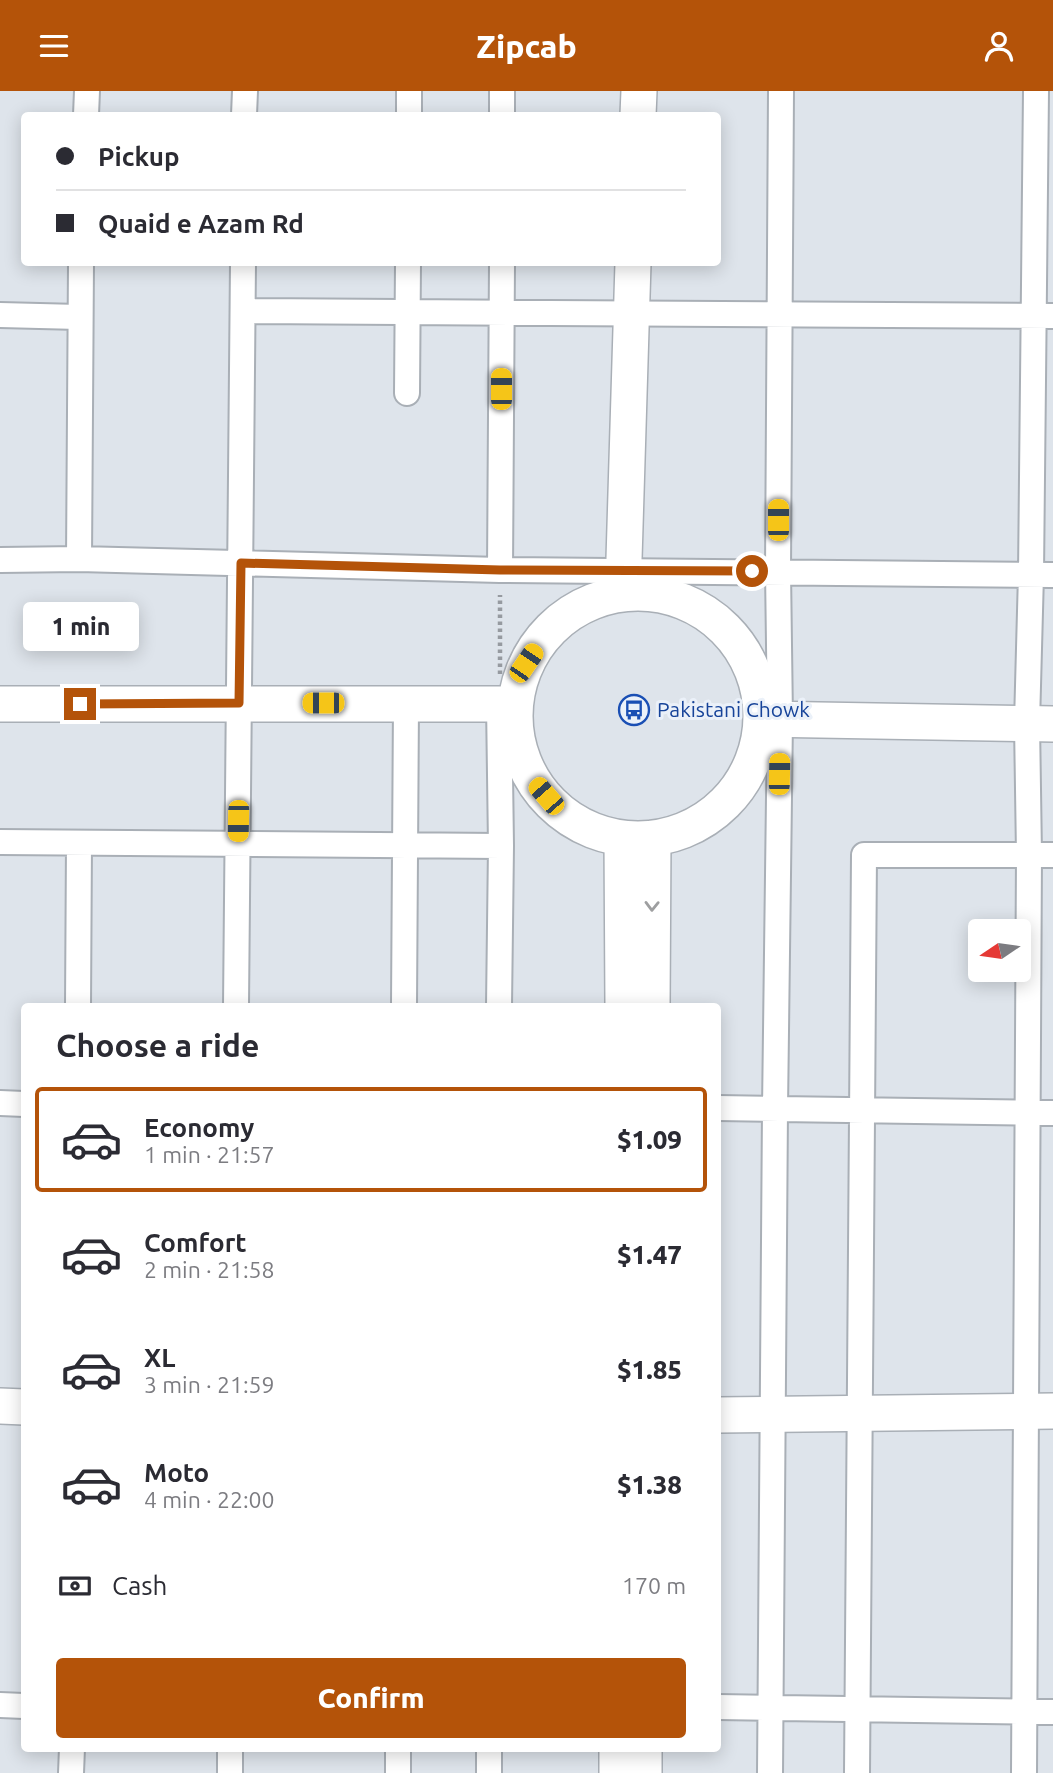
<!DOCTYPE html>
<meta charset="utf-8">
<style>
body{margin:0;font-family:Ubuntu,sans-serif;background:#f2f2f3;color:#2b2b33;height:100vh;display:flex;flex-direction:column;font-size:26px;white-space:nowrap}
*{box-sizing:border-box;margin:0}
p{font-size:23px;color:#7c7c81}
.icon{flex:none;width:38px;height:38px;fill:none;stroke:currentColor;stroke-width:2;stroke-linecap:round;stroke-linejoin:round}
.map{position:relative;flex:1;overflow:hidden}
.panel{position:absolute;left:21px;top:912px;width:700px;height:749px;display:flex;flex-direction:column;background:#fff;border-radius:7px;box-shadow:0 4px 18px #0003}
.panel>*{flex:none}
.banner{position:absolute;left:21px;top:21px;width:700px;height:154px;border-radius:7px;box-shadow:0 4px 18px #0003;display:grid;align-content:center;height:154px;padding:0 35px;background:#fff}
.needle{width:46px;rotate:257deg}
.buttons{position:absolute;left:968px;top:828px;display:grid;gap:14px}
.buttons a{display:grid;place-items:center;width:63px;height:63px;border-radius:7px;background:#fff;box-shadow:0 4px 18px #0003;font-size:35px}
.end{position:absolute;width:32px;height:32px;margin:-16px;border:9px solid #b45309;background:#fff;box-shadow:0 0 0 4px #fff}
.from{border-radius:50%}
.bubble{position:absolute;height:49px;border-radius:7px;background:#fff;box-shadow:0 4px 18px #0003;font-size:23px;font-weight:800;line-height:49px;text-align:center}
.car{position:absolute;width:21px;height:42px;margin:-21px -10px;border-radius:9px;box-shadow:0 0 5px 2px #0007;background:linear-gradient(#f5c518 24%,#345 0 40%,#f5c518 0 76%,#345 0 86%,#f5c518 0)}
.banner b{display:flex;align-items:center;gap:24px;height:66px;font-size:26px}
.banner b+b{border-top:2px solid #e1e1e2}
.banner i{width:18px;height:18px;background:#2b2b33}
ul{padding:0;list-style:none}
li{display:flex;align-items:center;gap:21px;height:105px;margin:0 14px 10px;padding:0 21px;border:4px solid transparent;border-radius:7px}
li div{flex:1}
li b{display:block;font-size:26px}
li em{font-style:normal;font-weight:800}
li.selected{border-color:#b45309}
li>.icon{width:63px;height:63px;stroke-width:1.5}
h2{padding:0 35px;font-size:32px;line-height:84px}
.pay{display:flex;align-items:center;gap:18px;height:77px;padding:0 35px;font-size:26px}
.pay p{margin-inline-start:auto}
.cta{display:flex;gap:14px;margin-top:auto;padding:14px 35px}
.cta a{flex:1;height:80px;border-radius:7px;background:#b45309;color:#fff;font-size:28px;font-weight:800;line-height:80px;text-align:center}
header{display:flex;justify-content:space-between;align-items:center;height:91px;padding:0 35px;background:#b45309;color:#fff;font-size:32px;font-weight:800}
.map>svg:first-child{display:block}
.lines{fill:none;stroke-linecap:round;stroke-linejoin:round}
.street-casing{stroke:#a9afb6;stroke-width:28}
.secondary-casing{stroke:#a9afb6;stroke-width:38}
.path{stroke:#969aa0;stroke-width:4.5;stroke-dasharray:3.5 3.5;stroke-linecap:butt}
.street{stroke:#fff;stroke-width:24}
.secondary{stroke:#fff;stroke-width:35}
.oneway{stroke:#9e9fa0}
.route{stroke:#b45309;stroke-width:9}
.labels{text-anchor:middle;stroke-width:6;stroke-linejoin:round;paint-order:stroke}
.transit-label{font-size:21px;fill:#164399;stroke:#ebf1f9;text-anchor:start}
</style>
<header><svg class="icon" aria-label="menu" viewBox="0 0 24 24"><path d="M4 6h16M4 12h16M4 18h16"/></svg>Zipcab<svg class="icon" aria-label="person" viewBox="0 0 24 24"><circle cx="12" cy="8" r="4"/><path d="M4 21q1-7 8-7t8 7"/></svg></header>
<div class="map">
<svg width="1053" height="1682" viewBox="0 0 1053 1682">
<rect width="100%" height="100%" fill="#dee4eb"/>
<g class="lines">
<g class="street-casing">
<path id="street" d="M 86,24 L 87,0
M 244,24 L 245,0
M 409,24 L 409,0
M 502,24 L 502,0
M 243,220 L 1053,225
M 0,224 L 79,226
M 407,302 L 408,172
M 79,468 L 81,172
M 0,469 L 79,468 L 500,479 L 1053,484
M 500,479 L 502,172
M 0,751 L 501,755
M 78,915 L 79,752
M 236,915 L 243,172
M 404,915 L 406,613
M 499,915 L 501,755 L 499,612
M 0,1012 L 24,1013
M 718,1017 L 1053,1022
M 0,1614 L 24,1615
M 718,1616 L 1053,1621
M 71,1682 L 72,1657
M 230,1682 L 230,1657
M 398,1682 L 398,1657
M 489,1682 L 489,1657
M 770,1682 L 775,1018 L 780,628 L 778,480 L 781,0
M 857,1682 L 864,764 L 1053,764
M 1024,1682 L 1029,764 L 1027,632 L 1031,483 L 1036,0"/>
</g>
<g class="secondary-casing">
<path id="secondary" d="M 638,24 L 639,0
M 623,501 L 633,172
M515 625a123 123 0 1 1 246 0a123 123 0 1 1-246 0Z
M 0,613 L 514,613
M 761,628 L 1053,633
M 622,747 L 623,915
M 652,915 L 653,747
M 0,1315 L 24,1316
M 718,1324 L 1053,1320
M 617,1682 L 617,1657
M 644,1682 L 644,1657"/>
</g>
<path class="path" d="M 500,583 L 500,504"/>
<use href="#street" class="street"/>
<use href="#secondary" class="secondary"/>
</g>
<defs><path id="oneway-chevron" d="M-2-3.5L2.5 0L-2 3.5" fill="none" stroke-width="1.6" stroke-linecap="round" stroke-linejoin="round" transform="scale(1.75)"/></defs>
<use class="oneway" href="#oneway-chevron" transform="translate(652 815) rotate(91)"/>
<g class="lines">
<path class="route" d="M 80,613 L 239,612 L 241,472 L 500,479 L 752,480"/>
</g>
<defs>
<g id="bus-ring" transform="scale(1.575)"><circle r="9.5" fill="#ebf1f9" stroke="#1a4fb4" stroke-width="1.5"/><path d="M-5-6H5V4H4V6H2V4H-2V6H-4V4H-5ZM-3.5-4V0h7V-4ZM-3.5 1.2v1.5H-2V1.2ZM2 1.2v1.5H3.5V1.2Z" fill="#1a4fb4"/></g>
</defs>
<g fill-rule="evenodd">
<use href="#bus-ring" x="634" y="619"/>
</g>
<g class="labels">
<g class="transit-label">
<text x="657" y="626">Pakistani Chowk</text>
</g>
</g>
</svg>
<div class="buttons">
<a><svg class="needle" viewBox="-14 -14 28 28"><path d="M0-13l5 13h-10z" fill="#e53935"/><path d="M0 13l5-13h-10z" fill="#7c7c81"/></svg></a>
</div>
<i class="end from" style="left:752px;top:480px"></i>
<i class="end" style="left:80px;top:613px"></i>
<div class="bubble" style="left:23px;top:511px;width:116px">1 min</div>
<i class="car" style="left:501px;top:298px;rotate:0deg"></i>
<i class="car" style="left:778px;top:429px;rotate:0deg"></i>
<i class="car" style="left:526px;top:572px;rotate:34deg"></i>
<i class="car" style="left:323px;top:612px;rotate:270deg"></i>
<i class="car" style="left:779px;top:683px;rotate:1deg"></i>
<i class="car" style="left:546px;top:705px;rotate:319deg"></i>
<i class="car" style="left:238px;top:730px;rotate:181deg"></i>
<div class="banner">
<b><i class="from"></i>Pickup</b>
<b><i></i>Quaid e Azam Rd</b>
</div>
<section class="panel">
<h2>Choose a ride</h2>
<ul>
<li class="selected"><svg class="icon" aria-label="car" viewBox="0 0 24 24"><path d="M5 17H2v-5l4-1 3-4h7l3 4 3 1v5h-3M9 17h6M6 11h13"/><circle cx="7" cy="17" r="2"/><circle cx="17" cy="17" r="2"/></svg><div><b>Economy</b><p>1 min · 21:57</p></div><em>$1.09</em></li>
<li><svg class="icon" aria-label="car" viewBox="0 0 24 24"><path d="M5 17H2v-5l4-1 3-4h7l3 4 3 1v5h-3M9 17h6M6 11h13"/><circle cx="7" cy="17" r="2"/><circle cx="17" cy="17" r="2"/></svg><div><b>Comfort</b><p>2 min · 21:58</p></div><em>$1.47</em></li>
<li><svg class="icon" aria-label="car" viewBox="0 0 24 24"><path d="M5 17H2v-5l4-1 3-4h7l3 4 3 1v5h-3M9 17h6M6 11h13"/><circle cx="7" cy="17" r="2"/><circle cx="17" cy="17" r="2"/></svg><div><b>XL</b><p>3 min · 21:59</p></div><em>$1.85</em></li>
<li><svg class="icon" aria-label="car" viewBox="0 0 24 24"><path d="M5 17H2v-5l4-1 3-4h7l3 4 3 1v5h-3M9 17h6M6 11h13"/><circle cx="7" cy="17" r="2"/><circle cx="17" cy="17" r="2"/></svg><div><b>Moto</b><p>4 min · 22:00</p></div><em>$1.38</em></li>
</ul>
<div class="pay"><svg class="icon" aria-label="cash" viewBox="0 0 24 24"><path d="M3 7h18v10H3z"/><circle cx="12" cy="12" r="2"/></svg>Cash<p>170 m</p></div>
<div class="cta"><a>Confirm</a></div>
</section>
</div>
